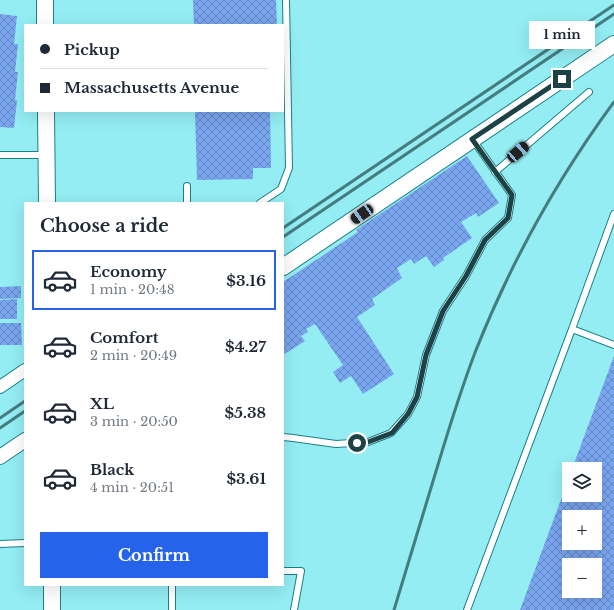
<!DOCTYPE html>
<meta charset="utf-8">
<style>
body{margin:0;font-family:"Libre Baskerville",serif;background:#f6f6f7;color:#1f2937;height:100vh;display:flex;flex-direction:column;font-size:15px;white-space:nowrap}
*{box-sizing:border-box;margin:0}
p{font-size:13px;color:#747a83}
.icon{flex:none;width:22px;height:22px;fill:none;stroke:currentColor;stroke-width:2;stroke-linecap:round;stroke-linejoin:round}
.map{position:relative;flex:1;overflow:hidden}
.drawer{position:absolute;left:24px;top:202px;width:260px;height:384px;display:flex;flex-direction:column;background:#fff;border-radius:0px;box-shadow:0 4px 16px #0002}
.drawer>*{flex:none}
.top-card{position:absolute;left:24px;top:24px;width:260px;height:88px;border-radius:0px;box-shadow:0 4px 16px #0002;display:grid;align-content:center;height:88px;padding:0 16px;background:#fff}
.fabs{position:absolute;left:562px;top:462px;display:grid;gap:8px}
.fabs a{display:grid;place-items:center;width:40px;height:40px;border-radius:0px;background:#fff;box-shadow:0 4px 16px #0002;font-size:20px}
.end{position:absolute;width:18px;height:18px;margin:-9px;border:5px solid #1c4245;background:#fff;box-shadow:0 0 0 2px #fff}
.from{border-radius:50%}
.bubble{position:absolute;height:28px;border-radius:0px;background:#fff;box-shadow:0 4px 16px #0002;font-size:13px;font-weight:800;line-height:28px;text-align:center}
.car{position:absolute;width:12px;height:24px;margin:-12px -6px;border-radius:5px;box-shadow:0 0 3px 1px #0007;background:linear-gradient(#222 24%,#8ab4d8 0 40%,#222 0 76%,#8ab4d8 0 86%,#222 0)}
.top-card b{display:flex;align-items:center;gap:14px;height:38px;font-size:15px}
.top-card b+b{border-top:1px solid #e0e1e3}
.top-card i{width:10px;height:10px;background:#1f2937}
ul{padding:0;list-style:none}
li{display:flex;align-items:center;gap:12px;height:60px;margin:0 8px 6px;padding:0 8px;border:2px solid transparent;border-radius:0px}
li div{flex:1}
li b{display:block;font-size:15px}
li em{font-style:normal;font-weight:800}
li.selected{border-color:#2563eb}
li>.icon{width:36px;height:36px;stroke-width:1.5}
h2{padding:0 16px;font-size:18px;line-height:48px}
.action{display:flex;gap:8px;margin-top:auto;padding:8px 16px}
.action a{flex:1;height:46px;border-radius:0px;background:#2563eb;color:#fff;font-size:16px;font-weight:800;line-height:46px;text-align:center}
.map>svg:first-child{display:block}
.building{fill:url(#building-cross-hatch);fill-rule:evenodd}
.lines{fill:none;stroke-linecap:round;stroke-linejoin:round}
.service-casing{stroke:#1b8187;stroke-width:8}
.minor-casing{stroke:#1b8187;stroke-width:14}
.tertiary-casing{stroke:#1b8187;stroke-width:16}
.secondary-casing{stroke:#1b8187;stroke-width:18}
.service{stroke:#fff;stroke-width:6}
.minor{stroke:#fff;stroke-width:12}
.tertiary{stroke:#fff;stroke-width:14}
.secondary{stroke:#fff;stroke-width:16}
.rail{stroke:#447c80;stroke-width:3}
.route{stroke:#1c4245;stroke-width:5}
</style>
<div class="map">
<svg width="614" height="610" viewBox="0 0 614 610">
<defs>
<pattern id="building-cross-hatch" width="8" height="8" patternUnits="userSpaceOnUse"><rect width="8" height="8" fill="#7aa5ef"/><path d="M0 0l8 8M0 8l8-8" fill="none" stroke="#6388c3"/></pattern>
</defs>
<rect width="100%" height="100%" fill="#93edf3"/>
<path class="building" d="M 193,0 L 276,0 L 277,25 L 194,25 Z
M 0,14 L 17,16 L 14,44 L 18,44 L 15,72 L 18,72 L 15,100 L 17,100 L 14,128 L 0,127 Z
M 195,111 L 270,111 L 271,168 L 253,168 L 253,179 L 197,180 Z
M 467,156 L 499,203 L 478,217 L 476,213 L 461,222 L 472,238 L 443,258 L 444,260 L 434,267 L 426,256 L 414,264 L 411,259 L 397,268 L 402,278 L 372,299 L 375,305 L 357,317 L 394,374 L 363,394 L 351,376 L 340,383 L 333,372 L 343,365 L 315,324 L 306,329 L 308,332 L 301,336 L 305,341 L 283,355 L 283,282 L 358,232 L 356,230 Z
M 21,286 L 21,298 L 0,299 L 0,287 Z
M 17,299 L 17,319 L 0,319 L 0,300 Z
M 0,323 L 21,323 L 22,345 L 0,345 Z
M 614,356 L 614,610 L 520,610 L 569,478 L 569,495 L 595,495 L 595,469 L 572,469 ZM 569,517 L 595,517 L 595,543 L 569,543 ZM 569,565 L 595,565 L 595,591 L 569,591 Z"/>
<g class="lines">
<g class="service-casing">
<path id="service" d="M 0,155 L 46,155
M 495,172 L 589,92
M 187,186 L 187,203
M 260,203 L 281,189 L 289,168 L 286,0
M 572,329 L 614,214
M 283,437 L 293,438 L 336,444 L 368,442 L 391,433 L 408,414 L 417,397 L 426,355 L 443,311 L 466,276 L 485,240 L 508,218 L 512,195 L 473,140
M 0,544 L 25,543
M 283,571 L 301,571 L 294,610
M 172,610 L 172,585
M 467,610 L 572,329 L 614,345"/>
</g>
<g class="minor-casing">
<path id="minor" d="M 0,387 L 25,370"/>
</g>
<g class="tertiary-casing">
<path id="tertiary" d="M 0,457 L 25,440"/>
</g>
<g class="secondary-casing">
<path id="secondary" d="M 45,0 L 45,25
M 46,111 L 47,203
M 283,267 L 614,44
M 52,585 L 52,610"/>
</g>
<use href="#service" class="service"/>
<use href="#minor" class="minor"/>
<use href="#tertiary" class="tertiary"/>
<use href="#secondary" class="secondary"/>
<path class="rail" d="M 283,228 L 614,5
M 283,237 L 614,14
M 0,418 L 25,401
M 0,428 L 25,411
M 394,610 C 408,563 423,515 437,468 C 449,428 461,389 476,350 C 511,262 558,178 614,102"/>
</g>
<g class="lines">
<path class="route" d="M 357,443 L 368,442 L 392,433 L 408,414 L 417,397 L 426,355 L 443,311 L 466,276 L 485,240 L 508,218 L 512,195 L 472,139 L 562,79"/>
</g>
</svg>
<div class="fabs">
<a><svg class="icon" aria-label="layers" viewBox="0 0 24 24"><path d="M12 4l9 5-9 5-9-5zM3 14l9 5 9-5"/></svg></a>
<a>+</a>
<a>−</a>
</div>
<i class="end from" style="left:357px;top:443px"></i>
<i class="end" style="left:562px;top:79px"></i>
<div class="bubble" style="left:529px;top:21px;width:66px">1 min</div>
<i class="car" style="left:518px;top:152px;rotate:49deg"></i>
<i class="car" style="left:362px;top:214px;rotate:236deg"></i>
<div class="top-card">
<b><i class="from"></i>Pickup</b>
<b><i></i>Massachusetts Avenue</b>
</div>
<section class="drawer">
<h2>Choose a ride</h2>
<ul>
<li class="selected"><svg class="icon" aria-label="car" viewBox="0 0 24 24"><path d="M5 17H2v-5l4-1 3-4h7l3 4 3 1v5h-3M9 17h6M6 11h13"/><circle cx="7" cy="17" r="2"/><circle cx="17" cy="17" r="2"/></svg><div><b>Economy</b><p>1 min · 20:48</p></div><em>$3.16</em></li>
<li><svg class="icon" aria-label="car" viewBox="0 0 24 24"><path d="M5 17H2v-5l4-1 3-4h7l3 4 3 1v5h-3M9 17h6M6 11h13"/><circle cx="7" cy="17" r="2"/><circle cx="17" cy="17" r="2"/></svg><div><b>Comfort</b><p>2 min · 20:49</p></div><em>$4.27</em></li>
<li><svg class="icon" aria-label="car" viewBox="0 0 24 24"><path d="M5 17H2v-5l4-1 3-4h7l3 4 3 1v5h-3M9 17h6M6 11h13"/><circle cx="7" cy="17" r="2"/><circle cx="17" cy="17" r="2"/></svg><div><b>XL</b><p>3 min · 20:50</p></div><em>$5.38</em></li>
<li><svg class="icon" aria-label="car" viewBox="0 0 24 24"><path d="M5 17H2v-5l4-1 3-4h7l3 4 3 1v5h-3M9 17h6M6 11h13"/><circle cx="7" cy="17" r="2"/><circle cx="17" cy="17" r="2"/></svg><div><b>Black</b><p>4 min · 20:51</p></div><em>$3.61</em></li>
</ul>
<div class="action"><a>Confirm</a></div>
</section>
</div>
